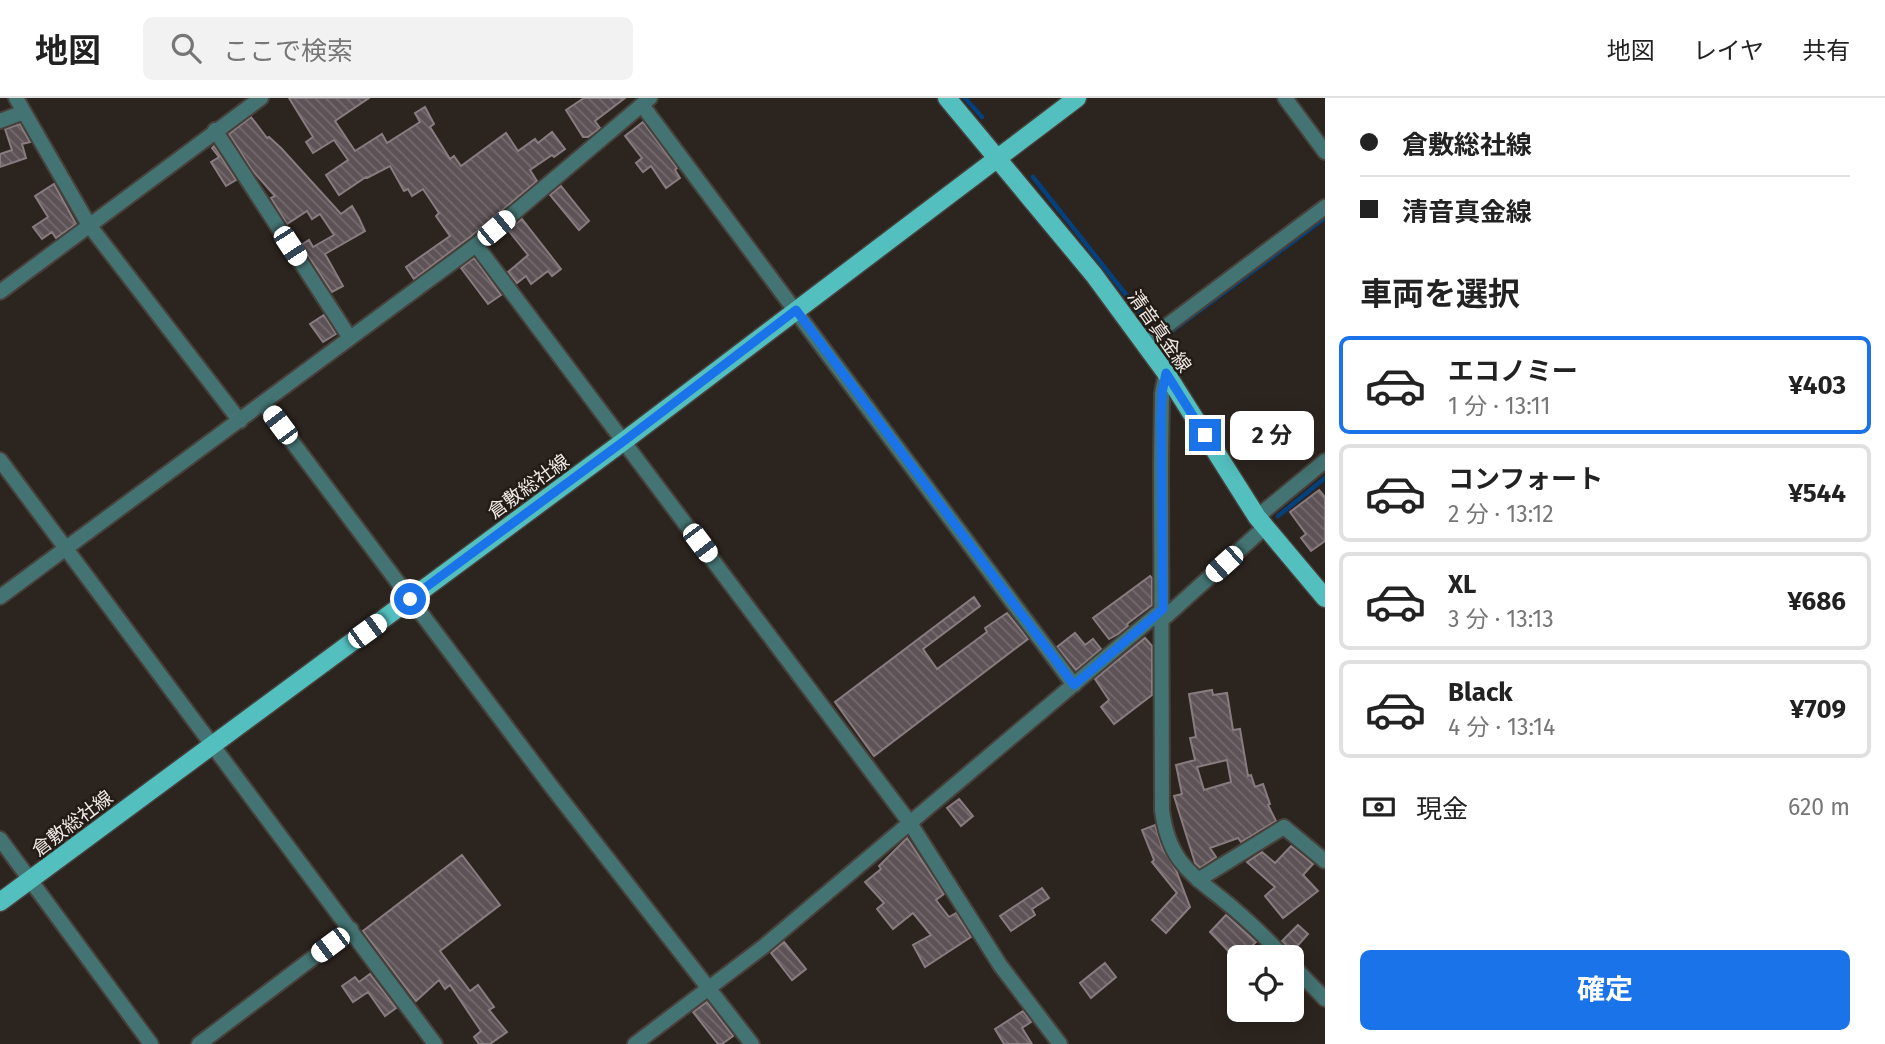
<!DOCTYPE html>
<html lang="ja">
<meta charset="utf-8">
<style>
body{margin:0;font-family:"Fira Sans","Noto Sans JP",sans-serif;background:#f2f2f2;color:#222;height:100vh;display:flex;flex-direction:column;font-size:26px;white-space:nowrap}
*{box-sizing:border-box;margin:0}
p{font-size:23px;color:#767676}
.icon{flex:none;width:38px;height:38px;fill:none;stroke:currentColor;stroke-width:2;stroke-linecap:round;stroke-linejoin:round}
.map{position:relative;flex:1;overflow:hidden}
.drawer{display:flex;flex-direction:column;background:#fff;width:560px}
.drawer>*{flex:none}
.hud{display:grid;align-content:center;height:154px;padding:0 35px;background:#fff}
.controls{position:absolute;left:1227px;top:847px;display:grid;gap:14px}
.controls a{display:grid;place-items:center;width:77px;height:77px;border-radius:10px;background:#fff;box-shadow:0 4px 18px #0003;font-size:35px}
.end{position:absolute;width:32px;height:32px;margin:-16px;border:9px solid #1a73e8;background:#fff;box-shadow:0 0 0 4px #fff}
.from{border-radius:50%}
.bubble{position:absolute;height:49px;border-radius:10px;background:#fff;box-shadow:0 4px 18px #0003;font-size:23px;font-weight:700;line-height:49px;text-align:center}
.car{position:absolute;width:21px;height:42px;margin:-21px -10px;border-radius:9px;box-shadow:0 0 5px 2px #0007;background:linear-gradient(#fff 24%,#345 0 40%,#fff 0 76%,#345 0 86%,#fff 0)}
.hud b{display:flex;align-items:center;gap:24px;height:66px;font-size:26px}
.hud b+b{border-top:2px solid #e0e0e0}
.hud i{width:18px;height:18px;background:#222}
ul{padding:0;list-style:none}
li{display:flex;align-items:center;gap:21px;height:98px;margin:0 14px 10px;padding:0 21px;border:4px solid #e0e0e0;border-radius:10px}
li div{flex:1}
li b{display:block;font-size:26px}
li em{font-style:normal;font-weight:700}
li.on{border-color:#1a73e8}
li>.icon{width:63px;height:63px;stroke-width:1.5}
h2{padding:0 35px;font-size:32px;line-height:84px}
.pay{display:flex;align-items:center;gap:18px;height:77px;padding:0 35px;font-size:26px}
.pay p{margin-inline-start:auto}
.primary-button{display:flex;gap:14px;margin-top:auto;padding:14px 35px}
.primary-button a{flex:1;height:80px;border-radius:10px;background:#1a73e8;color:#fff;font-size:28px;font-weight:700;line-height:80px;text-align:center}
header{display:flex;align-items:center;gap:42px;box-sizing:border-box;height:98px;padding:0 35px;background:#fff;border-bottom:2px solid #e0e0e0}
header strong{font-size:33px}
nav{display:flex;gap:38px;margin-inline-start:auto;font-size:24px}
.search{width:490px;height:63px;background:#f2f2f2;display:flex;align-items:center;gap:18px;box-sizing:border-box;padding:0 24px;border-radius:10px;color:#767676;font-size:26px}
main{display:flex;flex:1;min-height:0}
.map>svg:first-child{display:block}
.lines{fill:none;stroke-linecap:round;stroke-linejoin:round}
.stream{stroke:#04407c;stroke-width:4.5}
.building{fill:url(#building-back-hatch);stroke:#887c81;stroke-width:2;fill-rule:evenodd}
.minor-casing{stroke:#47403b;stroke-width:18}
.major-casing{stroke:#47403b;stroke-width:21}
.minor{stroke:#437372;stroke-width:14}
.major{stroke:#53bfbf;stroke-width:18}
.route{stroke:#1a73e8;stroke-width:9}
.labels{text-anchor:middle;stroke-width:5;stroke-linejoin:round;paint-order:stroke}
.street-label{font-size:19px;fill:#efe9e6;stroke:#221b16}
</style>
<header>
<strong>地図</strong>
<div class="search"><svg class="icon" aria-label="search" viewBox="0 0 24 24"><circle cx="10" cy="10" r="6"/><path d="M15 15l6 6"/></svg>ここで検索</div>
<nav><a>地図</a><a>レイヤ</a><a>共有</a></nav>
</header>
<main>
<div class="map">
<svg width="1325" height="946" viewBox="0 0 1325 946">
<defs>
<pattern id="building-back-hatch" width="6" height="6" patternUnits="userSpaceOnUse" patternTransform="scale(1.75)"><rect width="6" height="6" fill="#5d5256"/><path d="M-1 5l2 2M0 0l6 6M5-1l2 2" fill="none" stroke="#756b6e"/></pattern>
</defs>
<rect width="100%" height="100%" fill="#2c241f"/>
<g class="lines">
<path class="stream" d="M 965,0 L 982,19
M 1033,79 L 1147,223
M 1168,236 L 1325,120
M 1278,418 L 1325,380"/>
</g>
<path class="building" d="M 289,0 L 369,0 L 335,23 L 355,53 L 382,36 L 387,45 L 420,24 L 415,15 L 425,9 L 434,26 L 430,29 L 450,61 L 454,58 L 461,68 L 506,35 L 518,53 L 535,41 L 538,45 L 552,34 L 565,51 L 554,59 L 552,57 L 530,72 L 537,83 L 470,139 L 414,181 L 406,169 L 450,138 L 436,118 L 439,115 L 423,91 L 412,98 L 408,91 L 404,93 L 390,68 L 367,80 L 366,79 L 339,97 L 326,77 L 348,62 L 334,42 L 313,55 L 306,44 L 313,39 Z
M 584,0 L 625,0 L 595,23 L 600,30 L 588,39 L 583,39 L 566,12 Z
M 251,19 L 267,40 L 269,39 L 281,50 L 341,116 L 352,108 L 359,120 L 365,133 L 325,156 L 343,188 L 332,194 L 301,147 L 309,142 L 313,149 L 334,137 L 320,116 L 312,121 L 307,113 L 287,126 L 271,100 L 275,98 L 252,72 L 229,36 Z
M 643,24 L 677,70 L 675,72 L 680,80 L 666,90 L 651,68 L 643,74 L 636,65 L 642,60 L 625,38 Z
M 20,26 L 30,44 L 22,46 L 26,60 L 0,69 L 0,56 L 12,52 L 5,31 Z
M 214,48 L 236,82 L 226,88 L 211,64 L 219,59 L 212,50 Z
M 54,86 L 76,126 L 56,140 L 52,134 L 42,141 L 33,129 L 48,119 L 35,98 Z
M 561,88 L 589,123 L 579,132 L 550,97 Z
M 522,121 L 561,171 L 552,178 L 548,173 L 531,186 L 526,178 L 517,185 L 508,174 L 528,157 L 508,132 Z
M 474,160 L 501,197 L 488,206 L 461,170 Z
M 324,217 L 336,236 L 323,244 L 310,226 Z
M 1319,392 L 1325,399 L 1325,443 L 1311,453 L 1301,440 L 1306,436 L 1290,414 Z
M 1150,478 L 1152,480 L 1152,507 L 1127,526 L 1128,528 L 1118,536 L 1109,541 L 1093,520 Z
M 974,499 L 980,508 L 923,551 L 937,571 L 987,534 L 985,530 L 1007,515 L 1028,541 L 874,658 L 835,604 Z
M 1075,535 L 1085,547 L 1093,541 L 1101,551 L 1076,572 L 1057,549 Z
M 1145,540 L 1152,548 L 1152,597 L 1114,626 L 1101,609 L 1109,602 L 1095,581 Z
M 1212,592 L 1213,597 L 1227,595 L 1233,632 L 1240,631 L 1248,678 L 1251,677 L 1255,689 L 1263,686 L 1270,706 L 1268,707 L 1276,723 L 1241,744 L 1238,740 L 1210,750 L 1216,759 L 1200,770 L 1195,765 L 1174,698 L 1182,696 L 1176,667 L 1195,662 L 1190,640 L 1196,639 L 1189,596 ZM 1227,662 L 1231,684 L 1204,692 L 1197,669 Z
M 959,701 L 973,718 L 961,728 L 947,710 Z
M 1155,727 L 1162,749 L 1176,772 L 1190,809 L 1166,835 L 1152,822 L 1177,795 L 1152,764 L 1154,762 L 1142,732 Z
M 907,740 L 944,796 L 936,802 L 949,819 L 956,815 L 971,839 L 925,869 L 913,847 L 931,837 L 913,815 L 893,831 L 877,811 L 884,805 L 865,784 L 881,771 L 879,768 Z
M 1291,748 L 1313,766 L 1303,777 L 1318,793 L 1283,820 L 1265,798 L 1275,789 L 1247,764 L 1262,754 L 1275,765 Z
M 462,757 L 500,807 L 440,853 L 470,893 L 478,887 L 494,909 L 489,912 L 507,934 L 490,946 L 479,946 L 474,939 L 481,933 L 450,887 L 445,891 L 439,882 L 416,903 L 363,833 Z
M 1042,790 L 1049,800 L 1032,811 L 1035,817 L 1011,833 L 1000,818 Z
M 1226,817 L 1256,844 L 1237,862 L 1210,834 Z
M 1298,827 L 1308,836 L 1292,854 L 1282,843 Z
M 784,844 L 806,871 L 792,882 L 771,855 Z
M 1105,865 L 1116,879 L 1091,900 L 1080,885 Z
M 370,876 L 396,910 L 385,918 L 368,894 L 353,904 L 342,888 L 355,879 L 359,884 Z
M 707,904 L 733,938 L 722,946 L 718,946 L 693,914 Z
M 1023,913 L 1031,924 L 1022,930 L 1032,946 L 1004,946 L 995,931 Z"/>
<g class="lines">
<g class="minor-casing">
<path id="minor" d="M 16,0 L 89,127 L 240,323
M 1285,0 L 1325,54
M 642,7 L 1074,587
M 0,23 L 24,14
M 215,32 L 350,240
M 476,147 L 910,725 L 1000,867 L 1060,946
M 0,194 L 261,0
M 1145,244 L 1325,109
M 1166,275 L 1162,295 L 1161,366 L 1162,712 C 1169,767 1194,777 1233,810 C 1251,825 1268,842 1284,859
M 263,305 L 551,688 L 752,946
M 0,362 L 435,946
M 1257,419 L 1325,363
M 0,499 L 476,147 L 650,0
M 1163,521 L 1265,429
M 0,741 L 151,946
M 1198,782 L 1284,729 L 1325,763
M 1292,867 L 1325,901
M 199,946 L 351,831
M 635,946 L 763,849 L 1163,511"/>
</g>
<g class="major-casing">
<path id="major" d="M 947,0 L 1094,177 L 1166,275 L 1257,419 L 1325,500
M 0,804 L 624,343 L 1077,0"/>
</g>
<use href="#minor" class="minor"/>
<use href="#major" class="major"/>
</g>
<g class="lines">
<path class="route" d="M 410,501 L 624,343 L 796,212 L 1074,587 L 1163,511 L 1161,319 L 1162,295 L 1166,275 L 1205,337"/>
</g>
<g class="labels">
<g class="street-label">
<text transform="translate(1160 233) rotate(55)" y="7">清音真金線</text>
<text transform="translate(528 388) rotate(-36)" y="7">倉敷総社線</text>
<text transform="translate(72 725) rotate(-37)" y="7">倉敷総社線</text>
</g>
</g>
</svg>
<div class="controls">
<a><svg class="icon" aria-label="locate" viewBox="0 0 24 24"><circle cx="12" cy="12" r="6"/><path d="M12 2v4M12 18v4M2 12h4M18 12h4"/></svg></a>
</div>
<i class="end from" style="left:410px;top:501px"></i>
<i class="end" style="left:1205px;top:337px"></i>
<div class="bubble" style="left:1230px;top:313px;width:84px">2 分</div>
<i class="car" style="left:496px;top:130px;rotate:50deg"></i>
<i class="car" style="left:290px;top:148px;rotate:147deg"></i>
<i class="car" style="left:280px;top:327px;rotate:323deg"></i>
<i class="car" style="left:700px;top:445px;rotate:143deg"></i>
<i class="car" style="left:1224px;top:466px;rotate:228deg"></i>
<i class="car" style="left:367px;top:533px;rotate:54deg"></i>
<i class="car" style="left:330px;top:847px;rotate:233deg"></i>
</div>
<section class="drawer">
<div class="hud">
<b><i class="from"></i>倉敷総社線</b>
<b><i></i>清音真金線</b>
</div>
<h2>車両を選択</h2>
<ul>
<li class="on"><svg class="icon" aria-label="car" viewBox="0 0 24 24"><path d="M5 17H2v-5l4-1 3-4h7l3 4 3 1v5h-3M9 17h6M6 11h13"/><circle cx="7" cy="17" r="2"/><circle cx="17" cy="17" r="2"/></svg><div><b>エコノミー</b><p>1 分 · 13:11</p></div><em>¥403</em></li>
<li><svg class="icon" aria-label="car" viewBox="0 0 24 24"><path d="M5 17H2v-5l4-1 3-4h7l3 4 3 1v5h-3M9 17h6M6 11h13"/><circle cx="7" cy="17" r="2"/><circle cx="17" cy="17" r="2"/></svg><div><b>コンフォート</b><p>2 分 · 13:12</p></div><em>¥544</em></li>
<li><svg class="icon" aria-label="car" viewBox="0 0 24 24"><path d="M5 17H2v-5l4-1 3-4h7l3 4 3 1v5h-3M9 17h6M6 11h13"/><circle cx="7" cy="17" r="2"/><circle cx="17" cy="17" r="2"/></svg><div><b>XL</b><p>3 分 · 13:13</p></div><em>¥686</em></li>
<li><svg class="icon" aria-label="car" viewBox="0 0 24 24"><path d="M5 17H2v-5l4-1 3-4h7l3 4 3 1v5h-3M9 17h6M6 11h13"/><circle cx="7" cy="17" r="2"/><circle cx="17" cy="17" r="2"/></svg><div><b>Black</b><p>4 分 · 13:14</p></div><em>¥709</em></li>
</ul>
<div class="pay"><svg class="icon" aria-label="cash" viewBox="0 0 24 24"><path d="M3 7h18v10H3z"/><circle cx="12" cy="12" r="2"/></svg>現金<p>620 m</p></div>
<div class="primary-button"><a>確定</a></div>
</section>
</main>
